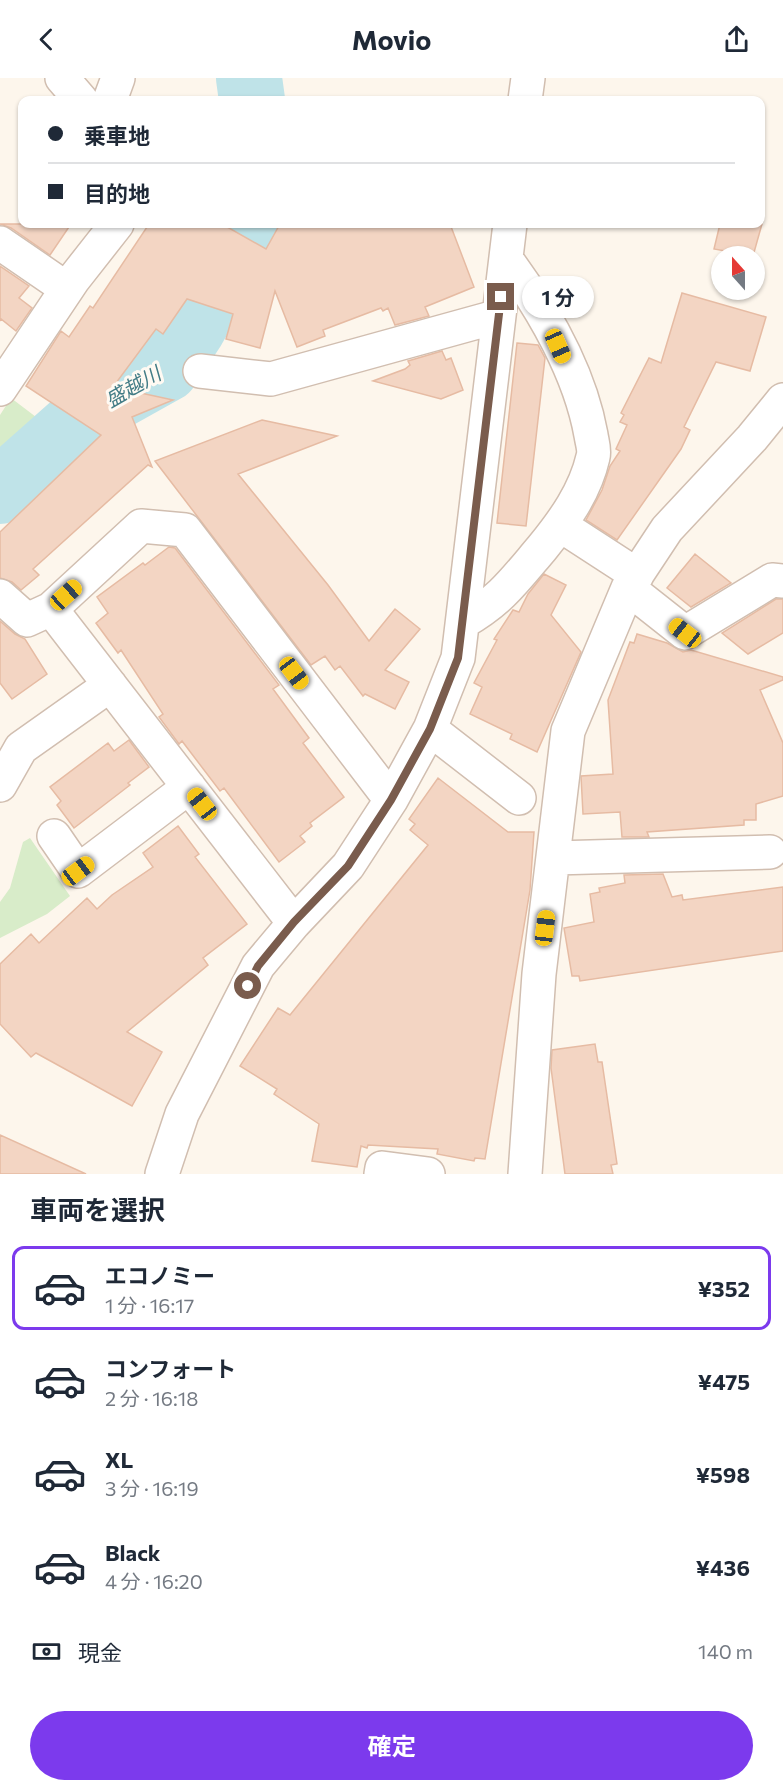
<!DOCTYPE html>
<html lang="ja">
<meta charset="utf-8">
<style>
body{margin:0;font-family:Commissioner,"Noto Sans JP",sans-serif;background:#f2f2f3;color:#1f2937;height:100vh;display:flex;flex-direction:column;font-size:22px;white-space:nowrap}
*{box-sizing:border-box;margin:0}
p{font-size:20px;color:#747a83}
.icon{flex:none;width:33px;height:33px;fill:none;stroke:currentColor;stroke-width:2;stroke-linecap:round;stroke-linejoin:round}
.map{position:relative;height:1096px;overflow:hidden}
.sheet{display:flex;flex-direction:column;background:#fff;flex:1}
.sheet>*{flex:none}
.banner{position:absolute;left:18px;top:18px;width:747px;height:132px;border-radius:12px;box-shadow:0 2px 4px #0004;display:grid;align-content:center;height:132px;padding:0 30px;background:#fff}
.needle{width:39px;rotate:339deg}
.controls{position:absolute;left:711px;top:168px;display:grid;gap:12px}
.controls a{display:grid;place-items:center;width:54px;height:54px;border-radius:50%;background:#fff;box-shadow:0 2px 4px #0004;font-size:30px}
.end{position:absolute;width:27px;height:27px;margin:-14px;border:8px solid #7a5c4d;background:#fff;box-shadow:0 0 0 3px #fff}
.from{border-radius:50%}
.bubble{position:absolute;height:42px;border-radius:21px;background:#fff;box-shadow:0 2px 4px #0004;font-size:20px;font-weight:700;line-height:42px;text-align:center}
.car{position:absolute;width:18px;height:36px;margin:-18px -9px;border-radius:8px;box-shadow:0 0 4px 2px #0007;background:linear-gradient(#f5c518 24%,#345 0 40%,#f5c518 0 76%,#345 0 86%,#f5c518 0)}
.banner b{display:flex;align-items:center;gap:21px;height:57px;font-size:22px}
.banner b+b{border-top:2px solid #e0e1e3}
.banner i{width:15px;height:15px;background:#1f2937}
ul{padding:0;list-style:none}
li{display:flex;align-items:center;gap:18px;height:84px;margin:0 12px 9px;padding:0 18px;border:3px solid transparent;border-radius:12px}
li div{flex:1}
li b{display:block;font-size:22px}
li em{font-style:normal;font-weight:700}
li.on{border-color:#7c3aed}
li>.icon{width:54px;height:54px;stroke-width:1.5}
h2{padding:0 30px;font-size:27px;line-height:72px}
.pay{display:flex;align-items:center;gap:15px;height:66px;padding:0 30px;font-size:22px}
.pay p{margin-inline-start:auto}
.button{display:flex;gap:12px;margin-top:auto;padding:12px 30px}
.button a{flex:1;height:69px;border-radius:36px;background:#7c3aed;color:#fff;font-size:24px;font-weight:700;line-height:69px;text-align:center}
header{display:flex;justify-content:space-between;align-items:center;height:78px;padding:0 30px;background:#fff;font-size:27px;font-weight:700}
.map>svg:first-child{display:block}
.green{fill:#d8ecc9}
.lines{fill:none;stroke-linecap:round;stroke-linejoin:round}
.river{stroke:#bfe3e8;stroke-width:66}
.building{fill:#f3d5c3;stroke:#e6bba3;stroke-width:1.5}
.minor-casing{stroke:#d1beb0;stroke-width:36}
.minor{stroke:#fff;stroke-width:33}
.route{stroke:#7a5c4d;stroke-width:8}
.labels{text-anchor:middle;stroke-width:6;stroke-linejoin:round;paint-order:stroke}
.water-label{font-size:20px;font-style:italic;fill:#437c86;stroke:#fffaf3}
</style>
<header><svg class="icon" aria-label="back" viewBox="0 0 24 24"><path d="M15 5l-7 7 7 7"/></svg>Movio<svg class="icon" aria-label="share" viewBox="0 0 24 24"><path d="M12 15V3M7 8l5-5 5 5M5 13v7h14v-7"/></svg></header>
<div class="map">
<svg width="783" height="1096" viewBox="0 0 783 1096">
<rect width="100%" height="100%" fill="#fdf6ec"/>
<path class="green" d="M 11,320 L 36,339 L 14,378 L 0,392 L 0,337 Z
M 30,760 L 70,818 L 47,836 L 0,860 L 0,824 L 10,810 L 23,764 Z"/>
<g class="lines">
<path class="river" d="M 249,0 L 252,22
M 0,413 L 89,334 L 166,291 L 193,250 L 252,146"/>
</g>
<path class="building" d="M 0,146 L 71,146 L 50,177 L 11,150 Z
M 149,146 L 222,146 L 266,171 L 280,146 L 450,146 L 474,209 L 425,229 L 429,238 L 395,247 L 388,230 L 383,233 L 381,230 L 323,252 L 325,258 L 297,269 L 275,213 L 260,270 L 226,261 L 233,236 L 187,221 L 163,256 L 156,251 L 113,309 L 173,322 L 132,339 L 152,389 L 148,387 L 33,491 L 39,497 L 21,512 L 12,504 L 0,500 L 0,454 L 101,357 L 26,308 L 61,253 L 69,259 L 90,228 L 93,230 Z
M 720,146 L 762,146 L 753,178 L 714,171 Z
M 0,188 L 29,208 L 19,220 L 32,230 L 16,253 L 1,241 L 0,243 Z
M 682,215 L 766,239 L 750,293 L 716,284 L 684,349 L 690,352 L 681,371 L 617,462 L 586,442 L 602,412 L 610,388 L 620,373 L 616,371 L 627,347 L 620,344 L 624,337 L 621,335 L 649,280 L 661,285 Z
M 517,265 L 538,267 L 545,280 L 526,448 L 497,445 Z
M 442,273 L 446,282 L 451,280 L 463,312 L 441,321 L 373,303 L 405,291 L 410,287 L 408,283 Z
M 262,342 L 337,358 L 238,396 L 328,507 L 369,563 L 395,531 L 420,551 L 385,592 L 409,604 L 395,631 L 365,616 L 363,618 L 340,588 L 335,592 L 325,578 L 311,587 L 155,383 Z
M 169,469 L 175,470 L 279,607 L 273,611 L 309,660 L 303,665 L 344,719 L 310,745 L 312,748 L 300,758 L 305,764 L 279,784 L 224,710 L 220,713 L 182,663 L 179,666 L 159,639 L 163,636 L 121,572 L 118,575 L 96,545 L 108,535 L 97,519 L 143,485 L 145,487 Z
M 695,476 L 731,505 L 691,529 L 667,510 Z
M 544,496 L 566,507 L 551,537 L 581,574 L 537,674 L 510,661 L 512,656 L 470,636 L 482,609 L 474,605 L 497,562 L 494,561 L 513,532 L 519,534 L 528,516 Z
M 776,521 L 783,521 L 783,555 L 748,576 L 722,555 Z
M 0,543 L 15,556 L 25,561 L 47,596 L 12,621 L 0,605 Z
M 637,556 L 667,565 L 683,574 L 691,572 L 783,599 L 783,602 L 760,612 L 783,665 L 783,718 L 756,726 L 756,742 L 744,742 L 744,747 L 647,754 L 649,759 L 622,759 L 620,734 L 583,736 L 581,698 L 613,696 L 608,622 L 630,564 L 634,565 Z
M 129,662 L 149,689 L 128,705 L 130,707 L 74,750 L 57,727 L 61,723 L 50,709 L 108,665 L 114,673 Z
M 438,700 L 508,754 L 534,754 L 530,812 L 485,1081 L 475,1080 L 474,1083 L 437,1076 L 438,1071 L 368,1067 L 367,1070 L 361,1068 L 357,1089 L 312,1083 L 319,1046 L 274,1016 L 277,1011 L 240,988 L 278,930 L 290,937 L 428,767 L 410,752 L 415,746 L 409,741 Z
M 178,748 L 199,776 L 195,779 L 247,846 L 203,880 L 208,887 L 127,954 L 162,974 L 132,1028 L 36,975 L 31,979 L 0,946 L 0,886 L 31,856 L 39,865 L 87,820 L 97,831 L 112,817 L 153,789 L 143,775 Z
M 663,796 L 672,819 L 682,817 L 683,822 L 783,809 L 783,873 L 580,903 L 579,898 L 572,898 L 564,850 L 594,844 L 590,816 L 600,814 L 599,810 L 625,805 L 624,797 Z
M 595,966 L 598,984 L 602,984 L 617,1086 L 611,1087 L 613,1096 L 565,1096 L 551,990 L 552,972 Z
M 0,1057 L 86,1096 L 0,1096 Z"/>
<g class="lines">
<g class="minor-casing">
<path id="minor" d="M 62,0 L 81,22
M 110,22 L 118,0
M 525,22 L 528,0
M 0,165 L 67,211
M 200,293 L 271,301 L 499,238
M 0,311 L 73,202 L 117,146
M 560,447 L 637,497
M 628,510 L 685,555 L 772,502 L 783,503
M 0,518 L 27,542 L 51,531
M 463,544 C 501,522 514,503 542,470 C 564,443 585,414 593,379 C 595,372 592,364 591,357 C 580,295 543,231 506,181
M 430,651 L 519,720
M 0,707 L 21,670 L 110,607
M 54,758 L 78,793 L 189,709
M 554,780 L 770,774
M 294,845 L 51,531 L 141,448 L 185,452 L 391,722
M 162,1096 L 182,1036 L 258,888 L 294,845 L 348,788 L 391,722 L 430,651 L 458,580 L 510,146
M 381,1096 L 382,1090 L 428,1096
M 525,1096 L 539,896 L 568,653 L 628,510 L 667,451 L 752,360 L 783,322"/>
</g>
<use href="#minor" class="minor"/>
</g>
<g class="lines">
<path class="route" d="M 248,908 L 258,888 L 294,844 L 348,788 L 391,722 L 430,651 L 458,580 L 501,219"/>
</g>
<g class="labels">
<g class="water-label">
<text transform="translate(133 309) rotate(-30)" y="7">盛越川</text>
</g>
</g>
</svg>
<div class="controls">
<a><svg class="needle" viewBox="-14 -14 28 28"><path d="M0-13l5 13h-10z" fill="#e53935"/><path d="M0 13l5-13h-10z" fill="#747a83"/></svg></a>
</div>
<i class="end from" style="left:248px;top:908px"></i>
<i class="end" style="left:501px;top:219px"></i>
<div class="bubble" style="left:522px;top:198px;width:72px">1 分</div>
<i class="car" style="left:558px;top:268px;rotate:156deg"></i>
<i class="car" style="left:66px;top:517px;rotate:48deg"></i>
<i class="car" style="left:685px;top:555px;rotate:308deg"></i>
<i class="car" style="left:294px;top:595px;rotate:143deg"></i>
<i class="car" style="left:202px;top:726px;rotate:322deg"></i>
<i class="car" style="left:78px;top:793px;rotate:53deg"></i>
<i class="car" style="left:545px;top:850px;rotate:7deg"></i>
<div class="banner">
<b><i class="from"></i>乗車地</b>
<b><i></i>目的地</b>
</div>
</div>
<section class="sheet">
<h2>車両を選択</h2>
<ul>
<li class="on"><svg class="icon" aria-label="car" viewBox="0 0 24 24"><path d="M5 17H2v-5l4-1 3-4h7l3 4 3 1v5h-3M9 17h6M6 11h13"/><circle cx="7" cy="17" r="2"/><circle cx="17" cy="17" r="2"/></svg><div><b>エコノミー</b><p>1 分 · 16:17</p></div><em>¥352</em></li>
<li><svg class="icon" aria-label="car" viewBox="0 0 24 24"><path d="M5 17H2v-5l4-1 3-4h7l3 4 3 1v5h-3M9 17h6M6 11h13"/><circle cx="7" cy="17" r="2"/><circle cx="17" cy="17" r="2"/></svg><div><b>コンフォート</b><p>2 分 · 16:18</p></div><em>¥475</em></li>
<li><svg class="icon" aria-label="car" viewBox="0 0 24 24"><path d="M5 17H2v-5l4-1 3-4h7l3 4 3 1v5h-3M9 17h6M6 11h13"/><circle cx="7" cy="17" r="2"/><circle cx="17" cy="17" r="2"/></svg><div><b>XL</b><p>3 分 · 16:19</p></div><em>¥598</em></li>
<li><svg class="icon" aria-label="car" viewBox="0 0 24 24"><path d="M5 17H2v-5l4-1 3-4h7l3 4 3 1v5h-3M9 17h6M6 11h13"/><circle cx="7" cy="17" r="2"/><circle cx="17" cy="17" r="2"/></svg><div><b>Black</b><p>4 分 · 16:20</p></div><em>¥436</em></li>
</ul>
<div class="pay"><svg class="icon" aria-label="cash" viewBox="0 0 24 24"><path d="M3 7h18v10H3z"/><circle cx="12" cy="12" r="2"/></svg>現金<p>140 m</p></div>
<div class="button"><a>確定</a></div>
</section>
